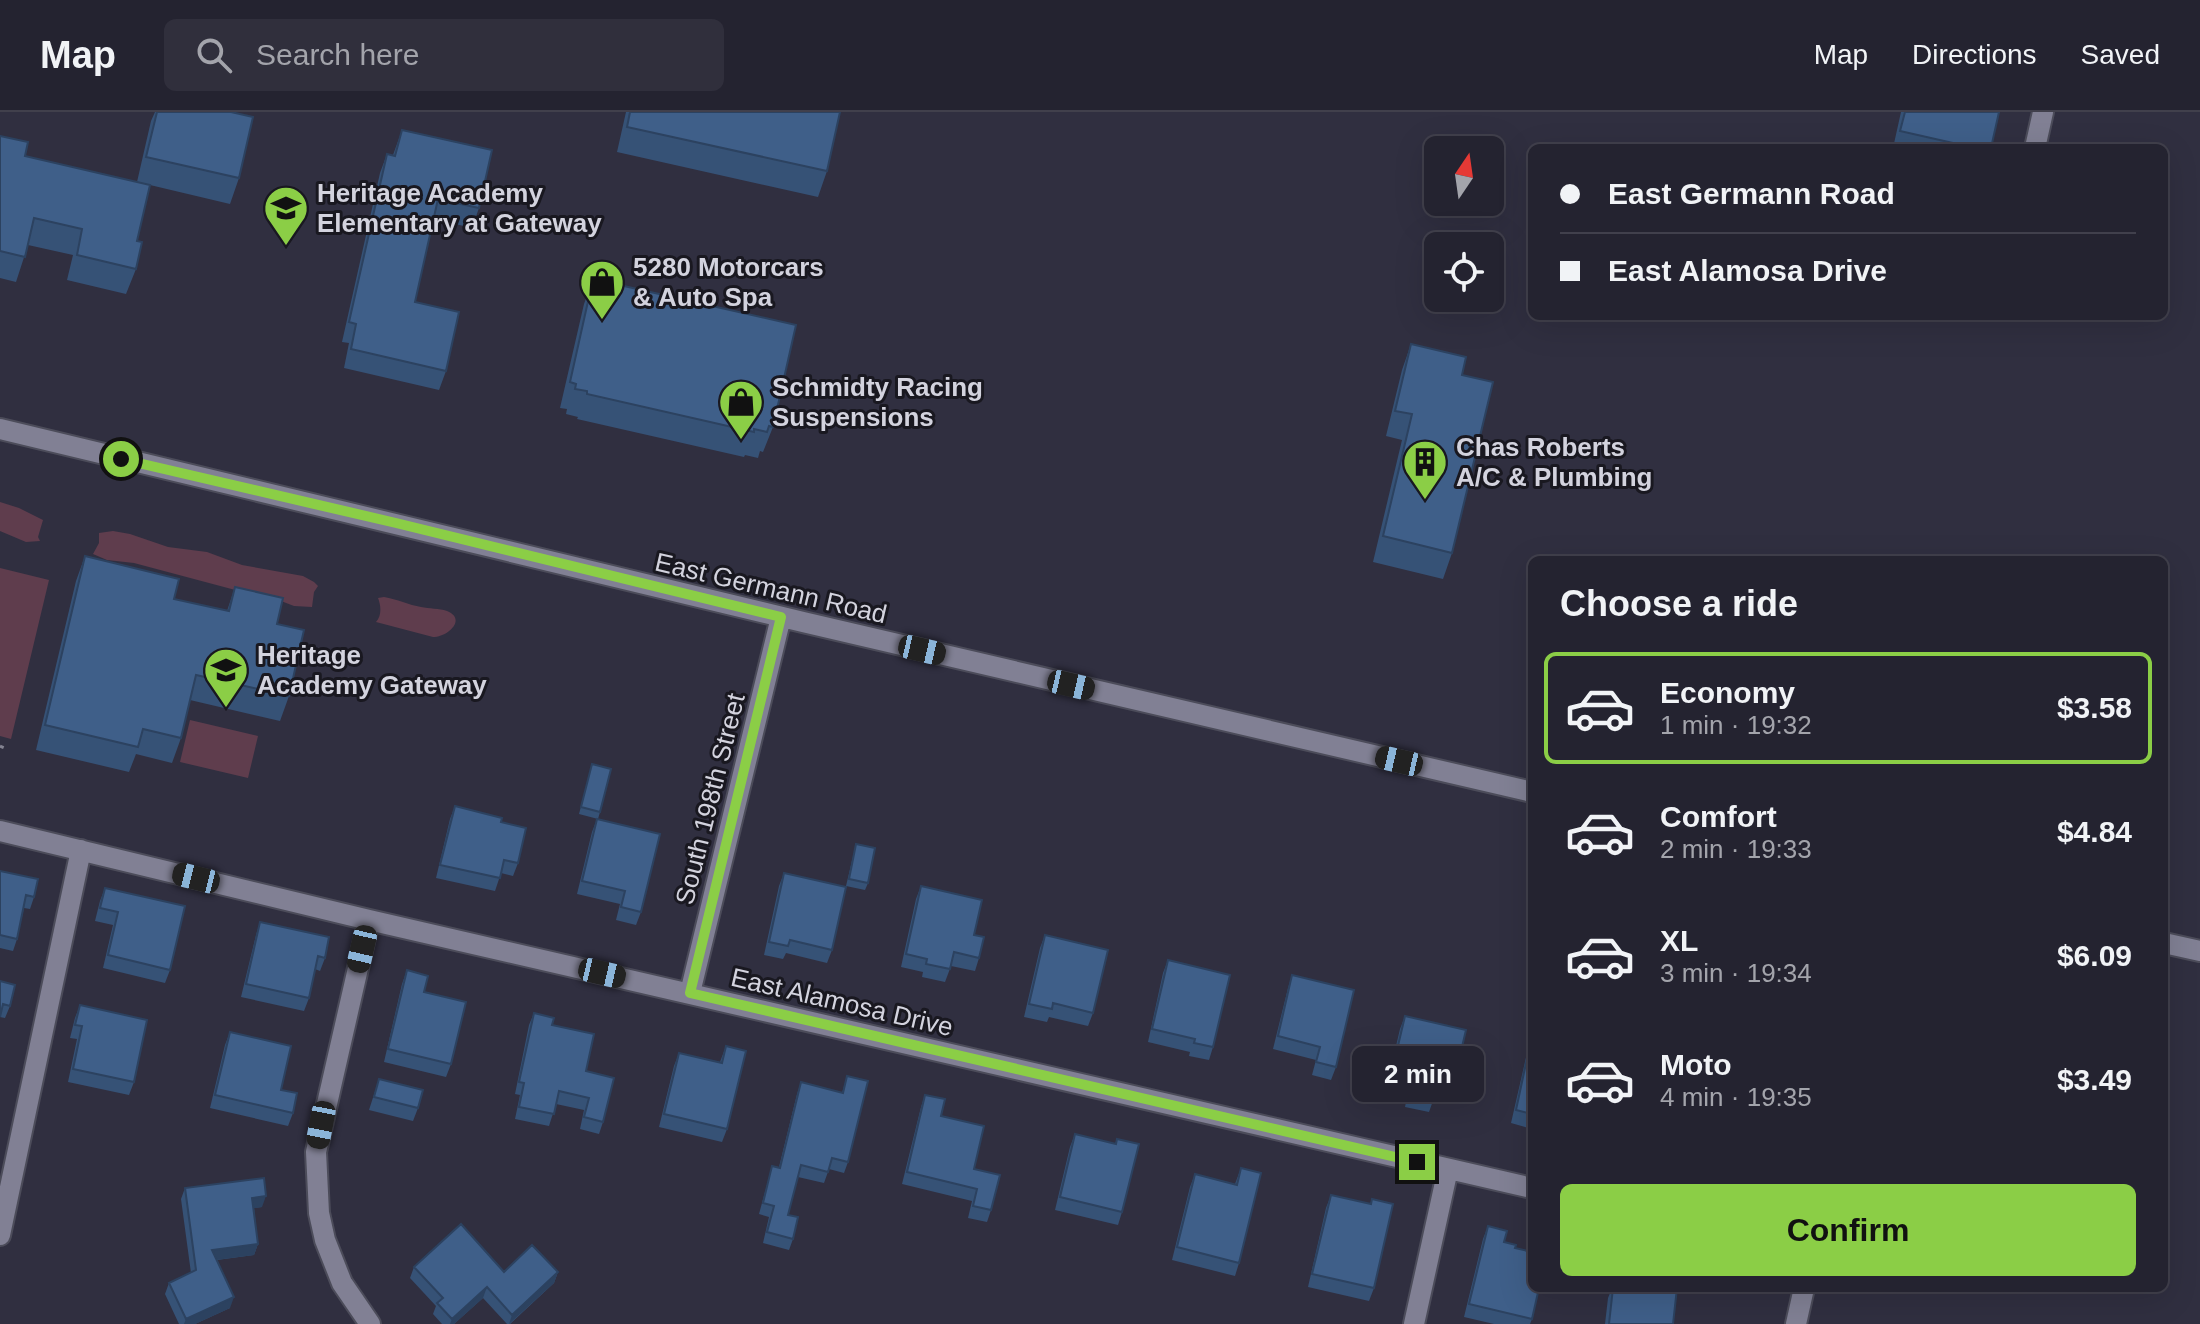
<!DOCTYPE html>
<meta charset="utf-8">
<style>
body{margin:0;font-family:Arial,sans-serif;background:#302f3c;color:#f1f3f6;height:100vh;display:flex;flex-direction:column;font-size:30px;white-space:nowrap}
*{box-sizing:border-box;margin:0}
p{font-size:26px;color:#a3a4ab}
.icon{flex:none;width:44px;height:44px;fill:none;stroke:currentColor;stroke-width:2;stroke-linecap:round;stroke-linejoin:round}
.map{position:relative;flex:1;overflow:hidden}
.sheet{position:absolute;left:1528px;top:444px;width:640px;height:736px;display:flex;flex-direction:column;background:#242330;border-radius:12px;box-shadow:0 8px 32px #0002,0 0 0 2px #41404c}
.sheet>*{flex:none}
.hud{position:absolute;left:1528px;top:32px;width:640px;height:176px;border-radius:12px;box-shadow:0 8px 32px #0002,0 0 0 2px #41404c;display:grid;align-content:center;height:176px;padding:0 32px;background:#242330}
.needle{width:52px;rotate:13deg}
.tools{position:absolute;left:1424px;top:24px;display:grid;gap:16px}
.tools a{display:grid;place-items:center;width:80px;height:80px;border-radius:12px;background:#242330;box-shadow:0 8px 32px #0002,0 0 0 2px #41404c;font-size:40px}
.end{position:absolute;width:36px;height:36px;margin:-18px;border:10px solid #8bce46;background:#111;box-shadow:0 0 0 4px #111}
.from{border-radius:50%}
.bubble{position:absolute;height:56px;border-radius:12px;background:#242330;box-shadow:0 8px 32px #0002,0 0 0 2px #41404c;font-size:26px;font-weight:700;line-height:56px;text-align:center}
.car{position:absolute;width:24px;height:48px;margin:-24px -12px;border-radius:10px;box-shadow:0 0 6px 2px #0007;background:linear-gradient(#222 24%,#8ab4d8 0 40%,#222 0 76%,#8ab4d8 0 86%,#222 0)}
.hud b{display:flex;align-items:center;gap:28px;height:76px;font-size:30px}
.hud b+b{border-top:2px solid #41404c}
.hud i{width:20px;height:20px;background:#f1f3f6}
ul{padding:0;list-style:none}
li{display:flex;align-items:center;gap:24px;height:112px;margin:0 16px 12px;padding:0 16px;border:4px solid transparent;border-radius:12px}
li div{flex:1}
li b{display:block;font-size:30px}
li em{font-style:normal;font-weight:700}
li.on{border-color:#8bce46}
li>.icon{width:72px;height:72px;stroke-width:1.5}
h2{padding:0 32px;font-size:36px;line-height:96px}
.action{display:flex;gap:16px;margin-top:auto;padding:16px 32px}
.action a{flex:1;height:92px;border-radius:12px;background:#8bce46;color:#111;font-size:32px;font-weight:700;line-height:92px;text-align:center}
header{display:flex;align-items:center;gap:48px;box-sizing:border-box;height:112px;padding:0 40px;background:#242330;border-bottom:2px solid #41404c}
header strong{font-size:38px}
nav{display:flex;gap:44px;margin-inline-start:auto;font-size:28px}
.search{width:560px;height:72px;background:#302f3c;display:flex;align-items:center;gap:20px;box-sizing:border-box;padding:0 28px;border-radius:12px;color:#a3a4ab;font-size:30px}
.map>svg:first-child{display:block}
.green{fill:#5f3d4d}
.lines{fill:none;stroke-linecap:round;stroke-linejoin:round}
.minor-casing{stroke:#4c4c5a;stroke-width:24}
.path{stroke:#838391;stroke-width:3;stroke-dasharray:4 6;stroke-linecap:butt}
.minor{stroke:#818094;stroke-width:20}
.wall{fill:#365276}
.shaded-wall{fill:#2c4260}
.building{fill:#3f5f89;stroke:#2c4260;stroke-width:2}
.route{stroke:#8bce46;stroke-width:10}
.labels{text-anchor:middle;stroke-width:6;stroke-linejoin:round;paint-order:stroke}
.poi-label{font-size:26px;font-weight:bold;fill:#d3d3de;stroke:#191820;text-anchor:start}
.street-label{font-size:26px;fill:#d3d3de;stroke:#191820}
</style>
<header>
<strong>Map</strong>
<div class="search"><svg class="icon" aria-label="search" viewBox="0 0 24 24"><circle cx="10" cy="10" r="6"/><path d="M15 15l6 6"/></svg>Search here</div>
<nav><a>Map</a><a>Directions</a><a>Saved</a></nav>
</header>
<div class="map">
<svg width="2200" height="1212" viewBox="0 0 2200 1212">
<rect width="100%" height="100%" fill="#302f40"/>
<path class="green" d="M 0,390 L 19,396 L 43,408 L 38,425 L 40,429 L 26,430 L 0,419 Z
M 113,419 L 130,422 L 168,435 L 207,440 L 242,453 L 303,464 L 314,470 L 318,474 L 314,480 L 312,495 L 294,494 L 268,484 L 239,479 L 134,451 L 107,448 L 93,442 L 99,431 L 99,421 Z
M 0,456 L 49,468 L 11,627 L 0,624 Z
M 384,485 C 397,487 409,493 421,495 C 429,497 439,496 447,499 C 467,507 448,525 433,525 L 376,510 C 382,503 381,494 378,486 Z
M 190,608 L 258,624 L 248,666 L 180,650 Z"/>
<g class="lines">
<g class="minor-casing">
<path id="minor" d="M 2035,36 L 2043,0
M 0,317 L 803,510 L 1532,680
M 0,719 L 369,808 L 1532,1076
M 369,808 L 316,1040 L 319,1101 L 325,1128 L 342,1171 L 370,1212
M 2164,831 L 2200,839
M 690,881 L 781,505
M 0,1123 L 81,738
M 1414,1212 L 1448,1057
M 1796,1212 L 1804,1176"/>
</g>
<path class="path" d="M 0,634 L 9,638"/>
<use href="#minor" class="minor"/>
</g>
<path class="wall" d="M 155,0 L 231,0 L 239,66 L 230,92 L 150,73 L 137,129 L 136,157 L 126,182 L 67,168 L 73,143 L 28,133 L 16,170 L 0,166 L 0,24 L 25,44 L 137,70 L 151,9 Z
M 626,0 L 840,0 L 827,59 L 818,85 L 617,40 Z
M 1901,0 L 1999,0 L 1991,36 L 1893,36 Z
M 402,18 L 479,96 L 472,116 L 434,107 L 415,190 L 446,259 L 439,278 L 344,256 L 349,231 L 342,230 L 380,61 L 387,42 L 393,43 Z
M 593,167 L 773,315 L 763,340 L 760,339 L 758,346 L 745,343 L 744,345 L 577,307 L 578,305 L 566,302 L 567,297 L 560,296 L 584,192 Z
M 1411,232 L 1462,263 L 1452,441 L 1443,467 L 1373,450 L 1402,328 L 1386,324 L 1402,258 Z
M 85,444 L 174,487 L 227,499 L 235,475 L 277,512 L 289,584 L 280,609 L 190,588 L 181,626 L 172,651 L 136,642 L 129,660 L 36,638 L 76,469 Z
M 592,652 L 600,700 L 598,707 L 579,702 Z
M 455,694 L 518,751 L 513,764 L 501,761 L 495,779 L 436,766 L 450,707 Z
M 597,707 L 641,800 L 636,813 L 616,808 L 620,792 L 577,782 L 592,720 Z
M 856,732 L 868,771 L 865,778 L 846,774 Z
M 0,759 L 34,785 L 30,797 L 24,796 L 17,827 L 13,839 L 0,836 Z
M 784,761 L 832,838 L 827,851 L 786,841 L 783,847 L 764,843 L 779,774 Z
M 921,774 L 974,823 L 979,846 L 975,859 L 951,854 L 945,870 L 922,865 L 923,860 L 901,855 L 916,787 Z
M 105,776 L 170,858 L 165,871 L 103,856 L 113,813 L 95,809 L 100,789 Z
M 260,810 L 325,846 L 320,859 L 315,857 L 309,886 L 304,899 L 241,885 L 256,823 Z
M 1045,823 L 1093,901 L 1088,914 L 1049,905 L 1047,910 L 1024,905 L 1040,836 Z
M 1168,848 L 1213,935 L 1209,948 L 1189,944 L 1190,940 L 1148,930 L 1163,861 Z
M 407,858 L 424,880 L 451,952 L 446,965 L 384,950 L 402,872 Z
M 1292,863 L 1336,955 L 1331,968 L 1312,963 L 1316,948 L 1273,937 L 1288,876 Z
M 0,869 L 10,894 L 5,906 L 0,905 Z
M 80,893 L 134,970 L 129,983 L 68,970 L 77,927 L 70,926 L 75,906 Z
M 534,901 L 552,913 L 586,959 L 603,1010 L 599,1022 L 580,1017 L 584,998 L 556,992 L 549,1014 L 515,1007 L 520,983 L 515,982 L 529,913 Z
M 1405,904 L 1458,952 L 1463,976 L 1458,989 L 1435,983 L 1429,1000 L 1405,995 L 1406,990 L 1384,985 L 1400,917 Z
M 230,920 L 281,978 L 293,1001 L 288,1014 L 210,996 L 225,933 Z
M 1531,928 L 1532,928 L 1532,1017 L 1511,1011 L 1527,941 Z
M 726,934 L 727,1017 L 722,1030 L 659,1015 L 674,954 L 679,941 L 720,950 Z
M 847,964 L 848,1050 L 844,1061 L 829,1057 L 824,1071 L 798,1065 L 788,1103 L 793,1127 L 789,1138 L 763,1131 L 769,1105 L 759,1102 L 772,1054 L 779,1055 L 797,982 L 801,970 L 842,981 Z
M 379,967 L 418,996 L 413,1009 L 369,998 Z
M 925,983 L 941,1004 L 974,1057 L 991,1098 L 987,1110 L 968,1106 L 972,1089 L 902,1072 L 921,995 Z
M 1075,1022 L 1115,1032 L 1117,1027 L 1122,1100 L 1118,1113 L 1055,1098 L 1070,1035 Z
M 1241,1056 L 1239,1151 L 1235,1164 L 1172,1148 L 1190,1075 L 1195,1062 L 1235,1072 Z
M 185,1076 L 262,1095 L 254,1096 L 258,1132 L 254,1143 L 217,1148 L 230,1196 L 195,1212 L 179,1212 L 165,1182 L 169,1171 L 191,1161 L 181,1087 Z
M 1331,1083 L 1371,1092 L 1372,1087 L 1374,1176 L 1369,1189 L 1308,1175 L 1326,1096 Z
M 1488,1114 L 1504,1130 L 1515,1136 L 1532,1207 L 1530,1212 L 1494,1212 L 1464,1205 L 1483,1127 Z
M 414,1155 L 504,1160 L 558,1160 L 554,1171 L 510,1212 L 507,1212 L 483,1186 L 454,1212 L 442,1212 L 433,1202 L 436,1194 L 410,1166 Z
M 1612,1176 L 1677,1176 L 1673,1212 L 1605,1212 L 1608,1186 Z"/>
<path class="shaded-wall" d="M 266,1084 L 262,1095 L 248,1097 L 252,1086 Z
M 258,1132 L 254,1143 L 208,1149 L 212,1138 Z
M 558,1160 L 554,1171 L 509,1212 L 512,1203 Z
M 487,1175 L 483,1186 L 454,1212 L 450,1212 L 452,1207 Z
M 234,1185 L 230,1196 L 195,1212 L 184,1212 L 186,1207 Z"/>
<path class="building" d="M 157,0 L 231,0 L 253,5 L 239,66 L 146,45 Z
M 630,0 L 840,0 L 827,59 L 627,15 Z
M 1905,0 L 1999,0 L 1991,36 L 1975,36 L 1900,19 Z
M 402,18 L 492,38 L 479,96 L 438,87 L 415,190 L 459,200 L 446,259 L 351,237 L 356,212 L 349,210 L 387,42 L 395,44 Z
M 0,24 L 28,30 L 25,44 L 150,73 L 137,129 L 142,130 L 136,157 L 77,143 L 82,117 L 34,106 L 25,145 L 0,139 Z
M 593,167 L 796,213 L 773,315 L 769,314 L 767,320 L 754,317 L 754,320 L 587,282 L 587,279 L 575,277 L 576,272 L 570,270 Z
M 1411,232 L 1466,245 L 1462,263 L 1493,270 L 1452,441 L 1383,424 L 1412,302 L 1395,299 Z
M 85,444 L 179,467 L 174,487 L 229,499 L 235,475 L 283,486 L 277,512 L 304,518 L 289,584 L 196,563 L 181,626 L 143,617 L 138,635 L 45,613 Z
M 592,652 L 611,657 L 600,700 L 581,695 Z
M 455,694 L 502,706 L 501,710 L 526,716 L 518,751 L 504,748 L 500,766 L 440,753 Z
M 597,707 L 660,722 L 641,800 L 621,795 L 625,779 L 582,769 Z
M 856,732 L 875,736 L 868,771 L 849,767 Z
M 0,759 L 38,767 L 34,785 L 26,783 L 17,827 L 0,823 Z
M 784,761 L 846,775 L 832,838 L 790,828 L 788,834 L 769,830 Z
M 921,774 L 982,788 L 974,823 L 984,825 L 979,846 L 954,840 L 950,857 L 926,852 L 927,847 L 906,842 Z
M 105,776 L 185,794 L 170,858 L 108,843 L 118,800 L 100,796 Z
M 260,810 L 329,825 L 325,846 L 318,844 L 309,886 L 246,872 Z
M 1045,823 L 1108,838 L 1093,901 L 1053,891 L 1052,897 L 1029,892 Z
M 1168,848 L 1230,863 L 1213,935 L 1194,931 L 1195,927 L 1152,917 Z
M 407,858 L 428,864 L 424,880 L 466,890 L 451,952 L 388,937 Z
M 1292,863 L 1354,878 L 1336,955 L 1316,950 L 1320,935 L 1278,924 Z
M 0,869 L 15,873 L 10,894 L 3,892 L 0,905 Z
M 80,893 L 147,908 L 134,970 L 73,957 L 82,914 L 75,913 Z
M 534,901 L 554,906 L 552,913 L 594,922 L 586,959 L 614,966 L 603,1010 L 584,1005 L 589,986 L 559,979 L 554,1002 L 519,995 L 524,971 L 519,970 Z
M 1405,904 L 1466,918 L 1458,952 L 1468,954 L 1463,976 L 1438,970 L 1434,987 L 1410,982 L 1411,977 L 1389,972 Z
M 230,920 L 291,934 L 281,978 L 297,981 L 293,1001 L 215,983 Z
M 1531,928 L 1532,928 L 1532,1002 L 1516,998 Z
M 726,934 L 746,939 L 727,1017 L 664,1002 L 679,941 L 722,951 Z
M 847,964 L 868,969 L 848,1050 L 832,1046 L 828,1060 L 801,1053 L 788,1103 L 798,1105 L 793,1127 L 767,1120 L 774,1094 L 763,1091 L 772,1054 L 780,1056 L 801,970 L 843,981 Z
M 379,967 L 423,978 L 418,996 L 374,985 Z
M 925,983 L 945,987 L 941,1004 L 984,1014 L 974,1057 L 1000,1063 L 991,1098 L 973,1094 L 977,1077 L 907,1060 Z
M 1075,1022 L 1116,1032 L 1117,1027 L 1139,1032 L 1122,1100 L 1060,1085 Z
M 1241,1056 L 1261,1061 L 1239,1151 L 1177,1135 L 1195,1062 L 1237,1073 Z
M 264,1066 L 266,1084 L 252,1086 L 258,1132 L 212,1138 L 234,1185 L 186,1207 L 169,1171 L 196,1158 L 185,1076 Z
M 1331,1083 L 1371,1092 L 1372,1087 L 1393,1092 L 1374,1176 L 1312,1162 Z
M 461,1112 L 504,1160 L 532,1133 L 558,1160 L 512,1203 L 487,1175 L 452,1207 L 437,1191 L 443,1186 L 414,1155 Z
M 1488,1114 L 1507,1119 L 1504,1130 L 1516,1133 L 1515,1136 L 1532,1140 L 1532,1176 L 1539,1176 L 1532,1207 L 1469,1192 Z
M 1613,1176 L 1655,1177 L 1655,1176 L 1677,1176 L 1673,1212 L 1609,1212 Z"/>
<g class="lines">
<path class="route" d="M 121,347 L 396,411 L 781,505 L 690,881 L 1417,1050"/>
</g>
<defs>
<g id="school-pin" transform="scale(2.3)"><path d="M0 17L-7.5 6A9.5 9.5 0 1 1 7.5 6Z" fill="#8bce46" stroke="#191820"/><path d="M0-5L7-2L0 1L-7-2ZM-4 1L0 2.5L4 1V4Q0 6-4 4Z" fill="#111"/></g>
<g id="shop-pin" transform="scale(2.3)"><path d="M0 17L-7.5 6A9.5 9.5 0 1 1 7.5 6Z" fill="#8bce46" stroke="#191820"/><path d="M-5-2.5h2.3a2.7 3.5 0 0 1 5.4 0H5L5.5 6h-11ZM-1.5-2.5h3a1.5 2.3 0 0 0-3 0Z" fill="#111"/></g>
<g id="building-pin" transform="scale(2.3)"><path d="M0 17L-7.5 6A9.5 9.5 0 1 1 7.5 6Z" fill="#8bce46" stroke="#191820"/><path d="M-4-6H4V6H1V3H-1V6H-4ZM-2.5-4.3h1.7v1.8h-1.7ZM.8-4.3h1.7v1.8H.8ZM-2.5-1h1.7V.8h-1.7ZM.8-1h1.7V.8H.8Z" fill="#111"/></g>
</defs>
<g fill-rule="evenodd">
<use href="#school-pin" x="286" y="96"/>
<use href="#shop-pin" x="602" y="170"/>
<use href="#shop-pin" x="741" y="290"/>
<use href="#building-pin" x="1425" y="350"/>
<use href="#school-pin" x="226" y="558"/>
</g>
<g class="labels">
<g class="poi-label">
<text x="317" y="90">Heritage Academy<tspan x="317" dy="30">Elementary at Gateway</tspan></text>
<text x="633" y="164">5280 Motorcars<tspan x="633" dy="30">&amp; Auto Spa</tspan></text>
<text x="772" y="284">Schmidty Racing<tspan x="772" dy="30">Suspensions</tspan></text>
<text x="1456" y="344">Chas Roberts<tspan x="1456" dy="30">A/C &amp; Plumbing</tspan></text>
<text x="257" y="552">Heritage<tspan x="257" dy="30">Academy Gateway</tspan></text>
</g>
<g class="street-label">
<text transform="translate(771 476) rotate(13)" y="9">East Germann Road</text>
<text transform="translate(710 687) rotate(-76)" y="9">South 198th Street</text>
<text transform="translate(842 890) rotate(13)" y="9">East Alamosa Drive</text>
</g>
</g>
</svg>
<div class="tools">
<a><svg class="needle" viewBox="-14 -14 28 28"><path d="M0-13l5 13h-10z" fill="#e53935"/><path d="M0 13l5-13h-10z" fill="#a3a4ab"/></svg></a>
<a><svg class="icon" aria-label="locate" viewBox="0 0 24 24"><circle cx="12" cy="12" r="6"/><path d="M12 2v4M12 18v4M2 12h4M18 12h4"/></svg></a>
</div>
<i class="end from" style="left:121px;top:347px"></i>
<i class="end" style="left:1417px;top:1050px"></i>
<div class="bubble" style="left:1352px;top:934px;width:132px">2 min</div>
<i class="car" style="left:922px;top:538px;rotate:103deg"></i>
<i class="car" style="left:1071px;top:573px;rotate:103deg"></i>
<i class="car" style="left:1399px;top:649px;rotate:283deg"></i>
<i class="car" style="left:196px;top:766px;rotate:284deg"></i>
<i class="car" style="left:362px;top:837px;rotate:193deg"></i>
<i class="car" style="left:602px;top:861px;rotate:103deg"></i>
<i class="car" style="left:321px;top:1013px;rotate:191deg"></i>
<div class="hud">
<b><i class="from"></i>East Germann Road</b>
<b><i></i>East Alamosa Drive</b>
</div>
<section class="sheet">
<h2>Choose a ride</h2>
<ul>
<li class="on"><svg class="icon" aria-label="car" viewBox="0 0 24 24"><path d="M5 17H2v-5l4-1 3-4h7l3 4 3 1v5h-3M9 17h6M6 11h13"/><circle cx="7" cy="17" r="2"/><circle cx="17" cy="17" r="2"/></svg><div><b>Economy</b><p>1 min · 19:32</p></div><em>$3.58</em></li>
<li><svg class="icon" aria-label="car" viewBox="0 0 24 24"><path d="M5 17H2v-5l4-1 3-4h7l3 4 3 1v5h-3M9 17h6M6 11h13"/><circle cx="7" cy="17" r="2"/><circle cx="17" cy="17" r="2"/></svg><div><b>Comfort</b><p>2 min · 19:33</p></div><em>$4.84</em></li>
<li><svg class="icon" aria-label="car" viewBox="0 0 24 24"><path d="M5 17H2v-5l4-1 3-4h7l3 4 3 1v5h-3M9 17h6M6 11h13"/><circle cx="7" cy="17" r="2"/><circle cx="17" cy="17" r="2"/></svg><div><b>XL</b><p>3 min · 19:34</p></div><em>$6.09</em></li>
<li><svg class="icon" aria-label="car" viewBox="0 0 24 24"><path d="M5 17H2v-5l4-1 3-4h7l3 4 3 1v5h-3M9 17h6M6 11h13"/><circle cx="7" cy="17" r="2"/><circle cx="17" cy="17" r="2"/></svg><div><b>Moto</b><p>4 min · 19:35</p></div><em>$3.49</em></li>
</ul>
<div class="action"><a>Confirm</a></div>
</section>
</div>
